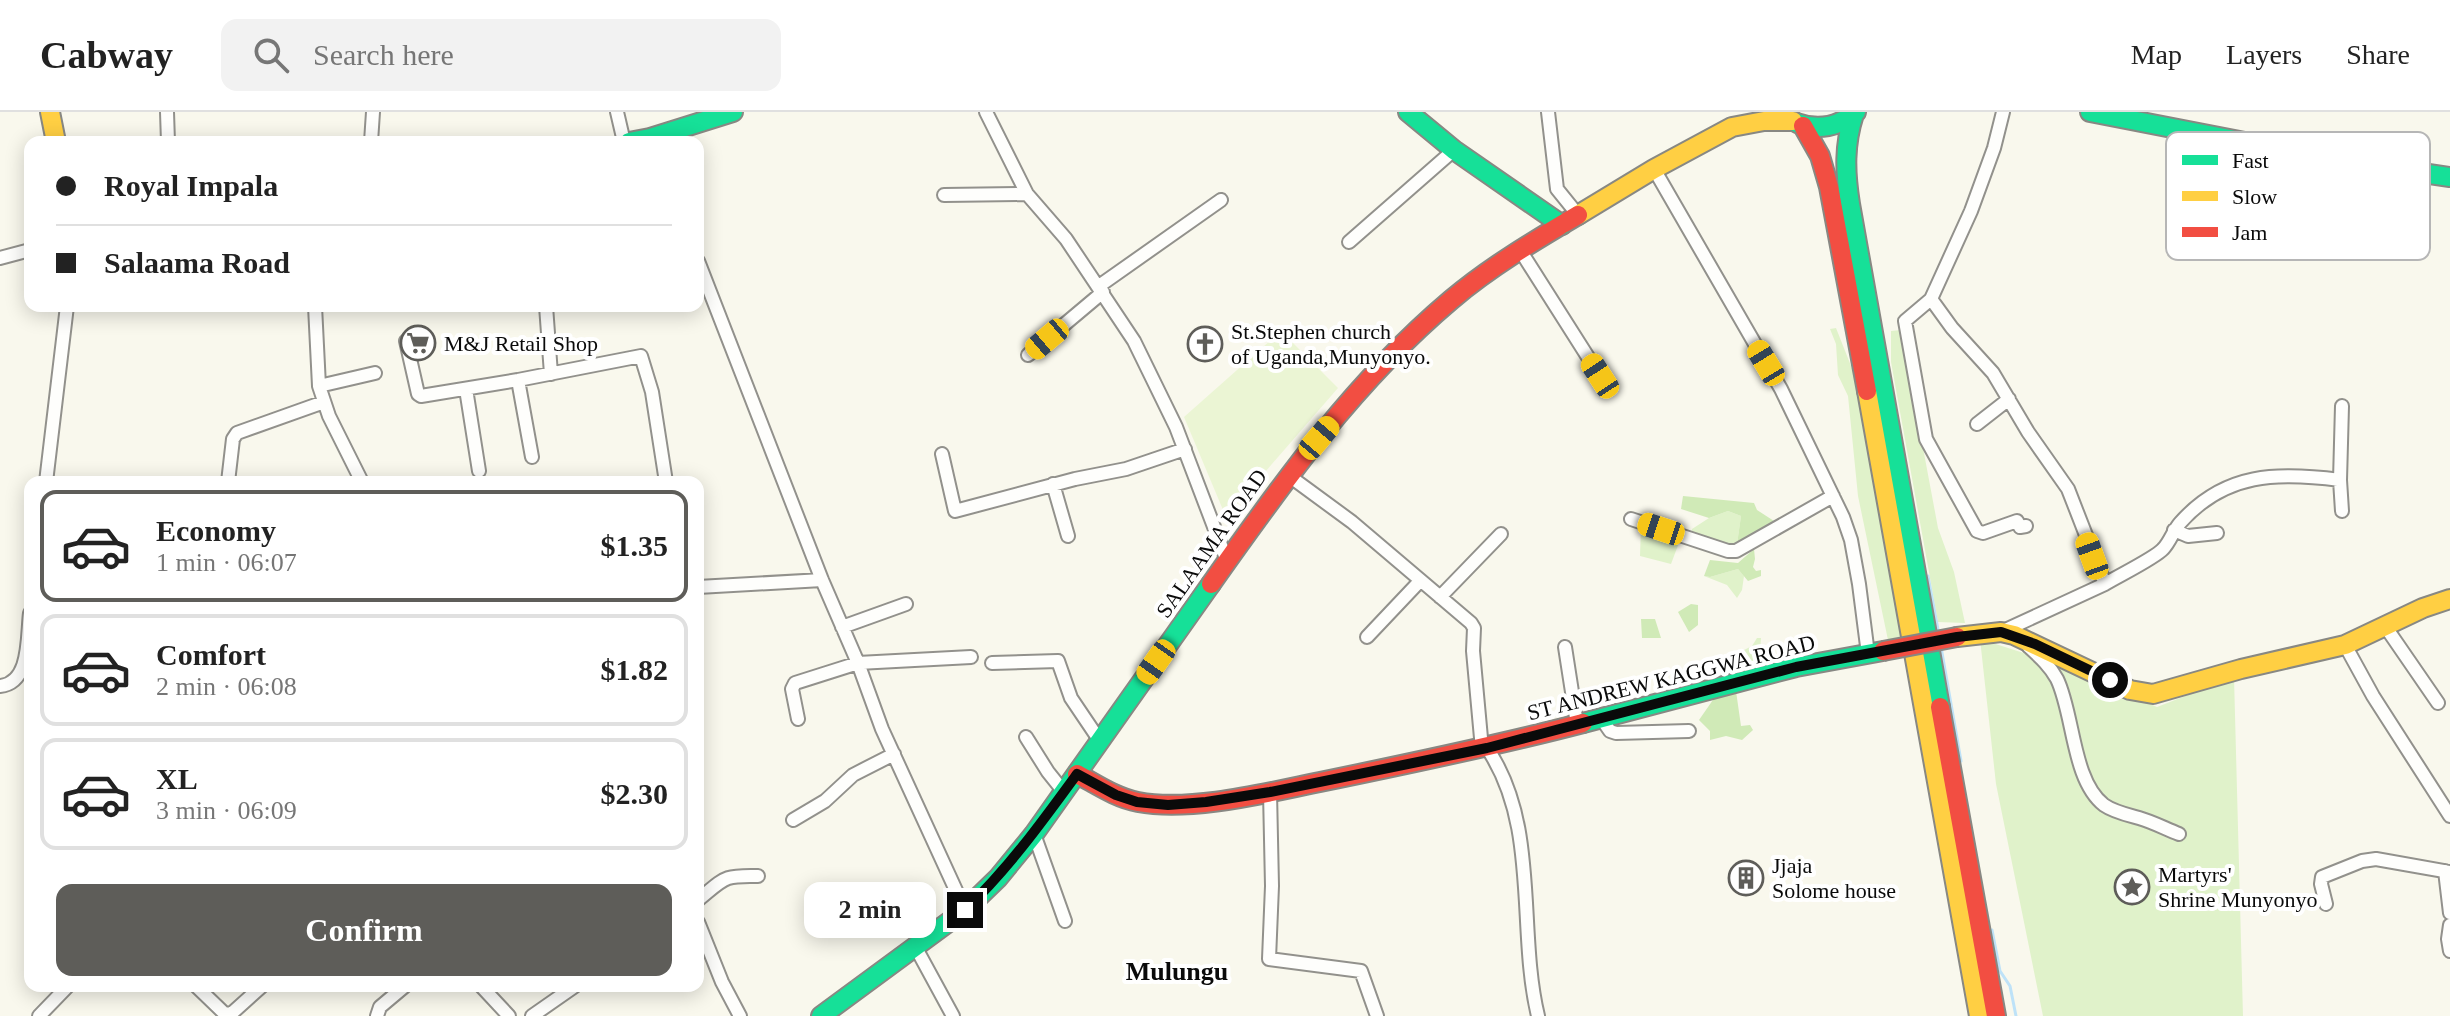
<!DOCTYPE html>
<meta charset="utf-8">
<style>
body{margin:0;font-family:"Times New Roman",serif;background:#f2f2f2;color:#222;height:100vh;display:flex;flex-direction:column;font-size:30px;white-space:nowrap}
*{box-sizing:border-box;margin:0}
p{font-size:26px;color:#767676}
.icon{flex:none;width:44px;height:44px;fill:none;stroke:currentColor;stroke-width:2;stroke-linecap:round;stroke-linejoin:round}
.map{position:relative;flex:1;overflow:hidden}
.side{position:absolute;left:24px;top:364px;width:680px;height:516px;display:flex;flex-direction:column;background:#fff;border-radius:16px;box-shadow:0 4px 20px #0003}
.side>*{flex:none}
.banner{position:absolute;left:24px;top:24px;width:680px;height:176px;border-radius:16px;box-shadow:0 4px 20px #0003;display:grid;align-content:center;height:176px;padding:0 32px;background:#fff}
.end{position:absolute;width:36px;height:36px;margin:-18px;border:10px solid #0a0a0a;background:#fff;box-shadow:0 0 0 4px #fff}
.from{border-radius:50%}
.bubble{position:absolute;height:56px;border-radius:16px;background:#fff;box-shadow:0 4px 20px #0003;font-size:26px;font-weight:700;line-height:56px;text-align:center}
.car{position:absolute;width:24px;height:48px;margin:-24px -12px;border-radius:10px;box-shadow:0 0 6px 2px #0007;background:linear-gradient(#f5c518 24%,#345 0 40%,#f5c518 0 76%,#345 0 86%,#f5c518 0)}
.banner b{display:flex;align-items:center;gap:28px;height:76px;font-size:30px}
.banner b+b{border-top:2px solid #e0e0e0}
.banner i{width:20px;height:20px;background:#222}
ul{padding:14px 0 0;list-style:none}
li{display:flex;align-items:center;gap:24px;height:112px;margin:0 16px 12px;padding:0 16px;border:4px solid #e0e0e0;border-radius:16px}
li div{flex:1}
li b{display:block;font-size:30px}
li em{font-style:normal;font-weight:700}
li.on{border-color:#5e5d59}
li>.icon{width:72px;height:72px;stroke-width:1.5}
.primary-button{display:flex;gap:16px;margin-top:auto;padding:16px 32px}
.primary-button a{flex:1;height:92px;border-radius:16px;background:#5e5d59;color:#fff;font-size:32px;font-weight:700;line-height:92px;text-align:center}
header{display:flex;align-items:center;gap:48px;box-sizing:border-box;height:112px;padding:0 40px;background:#fff;border-bottom:2px solid #e0e0e0}
header strong{font-size:38px}
nav{display:flex;gap:44px;margin-inline-start:auto;font-size:28px}
.search{width:560px;height:72px;background:#f2f2f2;display:flex;align-items:center;gap:20px;box-sizing:border-box;padding:0 28px;border-radius:16px;color:#767676;font-size:30px}
.map>svg:first-child{display:block}
.green{fill:#e0f2ca}
.forest{fill:#d0eab7}
.pitch{fill:#ebf5d4}
.lines{fill:none;stroke-linecap:round;stroke-linejoin:round}
.stream{stroke:#bee2f8;stroke-width:3}
.street-casing{stroke:#92918c;stroke-width:16}
.fast-casing{stroke:#888883;stroke-width:22}
.slow-casing{stroke:#888883;stroke-width:22}
.jam-casing{stroke:#888883;stroke-width:22}
.street{stroke:#fefefc;stroke-width:12}
.fast{stroke:#16e098;stroke-width:18}
.slow{stroke:#ffcf43;stroke-width:18}
.jam{stroke:#f24e42;stroke-width:18}
.jam-bridge-casing{stroke:#888883;stroke-width:22;stroke-linecap:butt}
.jam-bridge{stroke:#f24e42;stroke-width:18}
.route{stroke:#0a0a0a;stroke-width:10}
.labels{text-anchor:middle;stroke-width:8;stroke-linejoin:round;paint-order:stroke}
.poi-label{font-size:22px;fill:#0a0a0a;stroke:#fff;text-anchor:start}
.street-label{font-size:22px;fill:#0a0a0a;stroke:#fff}
.quarter-label{font-size:26px;font-weight:bold;fill:#0a0a0a;stroke:#fff}
.key{fill:#fff;stroke:#b6b6b6;stroke-width:2}
.key-label{font-size:22px;fill:#0a0a0a}
</style>
<header>
<strong>Cabway</strong>
<div class="search"><svg class="icon" aria-label="search" viewBox="0 0 24 24"><circle cx="10" cy="10" r="6"/><path d="M15 15l6 6"/></svg>Search here</div>
<nav><a>Map</a><a>Layers</a><a>Share</a></nav>
</header>
<div class="map">
<svg width="2450" height="904" viewBox="0 0 2450 904">
<rect width="100%" height="100%" fill="#f9f8ed"/>
<path class="green" d="M 1836,216 L 1855,264 L 1902,524 L 1888,528 L 1858,384 L 1848,284 L 1838,263 L 1836,232 L 1830,217 Z
M 1901,218 L 1938,416 L 1954,460 L 1965,511 L 1938,510 L 1891,250 L 1891,219 Z
M 1728,399 L 1741,404 L 1736,439 L 1691,426 L 1692,417 L 1709,406 Z
M 1641,414 L 1680,428 L 1671,452 L 1640,444 Z
M 1738,457 L 1744,464 L 1742,478 L 1737,486 L 1727,473 L 1704,464 L 1710,465 Z
M 1757,526 L 1761,526 L 1760,540 L 1765,545 L 1763,551 L 1735,562 L 1730,554 L 1734,549 L 1732,544 L 1752,534 Z
M 1980,527 L 2030,543 L 2157,595 L 2234,565 L 2243,904 L 2043,904 L 1996,672 Z"/>
<path class="forest" d="M 1683,384 L 1754,391 L 1757,398 L 1774,409 L 1736,439 L 1741,404 L 1728,399 L 1709,406 L 1681,397 Z
M 1754,437 L 1755,447 L 1753,455 L 1756,459 L 1761,458 L 1761,464 L 1748,469 L 1738,457 L 1710,465 L 1704,464 L 1710,448 L 1738,451 Z
M 1691,492 L 1698,493 L 1698,513 L 1689,520 L 1678,500 Z
M 1641,507 L 1655,507 L 1661,526 L 1642,526 Z
M 1736,579 L 1741,614 L 1750,613 L 1753,618 L 1742,628 L 1726,624 L 1710,628 L 1710,619 L 1699,608 L 1715,585 Z"/>
<path class="pitch" d="M 1281,219 L 1338,276 L 1226,405 L 1184,305 Z"/>
<g class="lines">
<path class="stream" d="M 1928,464 L 1939,523
M 1941,535 L 1961,649
M 1992,818 L 2000,859 L 2010,874 L 2016,904"/>
<g class="street-casing">
<path id="street" d="M 167,0 L 168,30
M 617,0 L 624,30
M 986,0 L 1027,82 L 1066,127 L 1134,229 L 1176,315 L 1227,449
M 1548,0 L 1557,77 L 1578,103
M 2003,0 L 1994,36 L 1971,99 L 1931,187 L 1905,209 L 1926,327 L 1977,419 L 1983,421 L 2017,409 L 2020,415 L 2026,414
M 371,30 L 373,0
M 1654,57 L 1781,277 L 1843,405 L 1851,428 L 1859,472 L 1868,542
M 944,83 L 1027,82
M 2242,108 C 2271,130 2279,141 2317,134 L 2333,114 L 2342,49
M 1349,130 L 1454,38
M 1520,138 L 1600,264
M 0,146 L 30,138
M 698,149 L 822,468 L 858,551 L 882,617 L 965,798
M 1099,174 L 1221,88
M 1931,187 L 1952,216 L 1993,261 L 2028,320 L 2068,377 L 2105,472 L 2001,520
M 315,194 L 319,274 L 329,304 L 362,370
M 546,194 L 551,262
M 406,229 L 418,282 L 421,284 L 518,268 L 641,244 L 652,280 L 666,370
M 1028,243 L 1103,180
M 518,268 L 532,345
M 319,274 L 375,261
M 466,277 L 479,359
M 1977,312 L 2009,287
M 942,342 L 955,399 L 1075,367 L 1126,357 L 1185,337
M 1288,363 L 1352,410 L 1471,511 L 1474,516 L 1473,539 L 1482,637
M 46,370 L 67,194
M 228,370 L 233,327 L 237,321 L 324,290
M 1053,372 L 1068,424
M 2342,399 L 2340,368 L 2342,294
M 1631,407 L 1728,439 L 1736,439 L 1833,384
M 2174,418 L 2188,424 L 2217,421
M 2105,472 C 2118,464 2155,446 2163,437 C 2170,430 2173,419 2180,411 C 2225,360 2278,360 2340,368
M 698,475 L 822,468
M 1440,485 L 1501,422
M 2385,514 L 2438,591
M 842,515 L 906,492
M 1367,525 L 1420,469
M 2345,533 L 2373,584 L 2450,704
M 1565,535 L 1577,612
M 2029,535 C 2040,545 2050,554 2057,567 C 2074,602 2072,668 2104,693 C 2114,700 2128,703 2139,706 C 2153,710 2166,717 2179,722
M 992,551 L 1058,549 L 1071,586 L 1100,629
M 0,574 C 31,571 27,524 30,501
M 1601,606 L 1610,619 L 1616,621 L 1689,619
M 798,607 L 792,577 L 795,571 L 858,551 L 971,545
M 1026,625 L 1048,660 L 1064,680
M 1487,636 C 1540,714 1517,817 1538,904
M 1270,680 L 1272,774 L 1269,847 L 1361,859 L 1377,904
M 793,708 L 825,689 L 853,663 L 894,642
M 1034,722 L 1065,809
M 2445,759 L 2450,801
M 698,788 C 725,766 723,763 758,764
M 2326,792 L 2321,772 L 2322,765 L 2362,749 L 2376,747 L 2450,760
M 698,810 L 722,870 L 740,904
M 2450,813 L 2448,827 L 2450,839
M 916,836 L 953,904
M 196,874 L 224,901 L 231,902 L 262,874
M 481,874 L 509,904
M 39,904 L 68,874
M 377,904 L 380,895 L 405,874
M 532,904 L 575,874"/>
</g>
<g class="fast-casing">
<path id="fast" d="M 1408,0 L 1454,38 L 1562,113
M 2090,0 L 2342,49 L 2450,65
M 1854,2 C 1844,33 1845,60 1850,92 L 1940,595
M 1797,11 C 1819,19 1838,15 1856,0
M 629,30 L 650,26 L 733,0
M 1583,611 L 1796,555 L 1883,539
M 821,904 L 965,798 L 998,766 L 1034,722 L 1211,472"/>
</g>
<g class="slow-casing">
<path id="slow" d="M 50,0 L 56,30
M 1578,103 L 1654,57 L 1732,15 L 1764,9 L 1793,9
M 1867,279 L 1979,904
M 1957,525 L 2001,520 L 2014,523 L 2130,578 L 2153,582 L 2241,557 L 2345,533 L 2423,496 L 2450,487"/>
</g>
<g class="jam-casing">
<path id="jam" d="M 1803,14 L 1820,44 L 1829,75 L 1867,279
M 1211,472 C 1283,370 1355,269 1451,188 C 1490,155 1534,129 1578,103
M 1940,595 L 1996,904
M 1077,662 C 1096,672 1116,686 1138,690 C 1191,700 1266,681 1320,670 C 1408,652 1495,634 1583,611"/>
</g>
<use href="#street" class="street"/>
<use href="#fast" class="fast"/>
<use href="#slow" class="slow"/>
<use href="#jam" class="jam"/>
<g class="jam-bridge-casing">
<path id="jam-bridge" d="M 1883,539 L 1957,525"/>
</g>
<use href="#jam-bridge" class="jam-bridge"/>
</g>
<g class="lines">
<path class="route" d="M 965,798 C 1008,757 1042,710 1077,662 L 1116,683 L 1137,690 L 1168,693 L 1206,690 L 1270,680 L 1487,636 L 1796,555 L 1957,525 L 2001,520 L 2035,532 L 2110,568"/>
</g>
<defs>
<g id="supermarket-ring" transform="scale(1.8)"><circle r="9.5" fill="#fff" stroke="#5e5d59" stroke-width="1.5"/><path d="M-6-5.5h2.5l.6 2H6L4.5 2H-2.5L-4.4-4H-6ZM-1.5 3.2a1.3 1.3 0 1 0 .1 0ZM3 3.2a1.3 1.3 0 1 0 .1 0Z" fill="#5e5d59"/></g>
<g id="church-ring" transform="scale(1.8)"><circle r="9.5" fill="#fff" stroke="#5e5d59" stroke-width="1.5"/><path d="M-1.2-6h2.4v3.5h3.3v2.4h-3.3V6h-2.4V-.1h-3.3v-2.4h3.3Z" fill="#5e5d59"/></g>
<g id="building-ring" transform="scale(1.8)"><circle r="9.5" fill="#fff" stroke="#5e5d59" stroke-width="1.5"/><path d="M-4-6H4V6H1V3H-1V6H-4ZM-2.5-4.3h1.7v1.8h-1.7ZM.8-4.3h1.7v1.8H.8ZM-2.5-1h1.7V.8h-1.7ZM.8-1h1.7V.8H.8Z" fill="#5e5d59"/></g>
<g id="sight-ring" transform="scale(1.8)"><circle r="9.5" fill="#fff" stroke="#5e5d59" stroke-width="1.5"/><path d="M0-6L1.8-2.2L6-1.7L2.9 1.2L3.7 5.4L0 3.3L-3.7 5.4L-2.9 1.2L-6-1.7L-1.8-2.2Z" fill="#5e5d59"/></g>
</defs>
<g fill-rule="evenodd">
<use href="#supermarket-ring" x="418" y="231"/>
<use href="#church-ring" x="1205" y="232"/>
<use href="#building-ring" x="1746" y="766"/>
<use href="#sight-ring" x="2132" y="775"/>
</g>
<g class="labels">
<g class="poi-label">
<text x="1231" y="227">St.Stephen church<tspan x="1231" dy="25">of Uganda,Munyonyo.</tspan></text>
<text x="444" y="239">M&amp;J Retail Shop</text>
<text x="1772" y="761">Jjaja<tspan x="1772" dy="25">Solome house</tspan></text>
<text x="2158" y="770">Martyrs'<tspan x="2158" dy="25">Shrine Munyonyo</tspan></text>
</g>
<g class="street-label">
<text transform="translate(1211 431) rotate(-55)" y="8">SALAAMA ROAD</text>
<text transform="translate(1671 565) rotate(-14)" y="8">ST ANDREW KAGGWA ROAD</text>
</g>
<g class="quarter-label">
<text x="1177" y="868">Mulungu</text>
</g>
</g>
<rect x="2166" y="20" width="264" height="128" rx="12" class="key"/>
<rect x="2182" y="43" width="36" height="10" fill="#16e098"/>
<rect x="2182" y="79" width="36" height="10" fill="#ffcf43"/>
<rect x="2182" y="115" width="36" height="10" fill="#f24e42"/>
<g class="key-label">
<text x="2232" y="56">Fast</text>
<text x="2232" y="92">Slow</text>
<text x="2232" y="128">Jam</text>
</g>
</svg>
<i class="end from" style="left:2110px;top:568px"></i>
<i class="end" style="left:965px;top:798px"></i>
<div class="bubble" style="left:804px;top:770px;width:132px">2 min</div>
<i class="car" style="left:1047px;top:227px;rotate:230deg"></i>
<i class="car" style="left:1766px;top:251px;rotate:329deg"></i>
<i class="car" style="left:1600px;top:264px;rotate:327deg"></i>
<i class="car" style="left:1319px;top:326px;rotate:40deg"></i>
<i class="car" style="left:1661px;top:417px;rotate:288deg"></i>
<i class="car" style="left:2092px;top:444px;rotate:340deg"></i>
<i class="car" style="left:1156px;top:550px;rotate:215deg"></i>
<div class="banner">
<b><i class="from"></i>Royal Impala</b>
<b><i></i>Salaama Road</b>
</div>
<section class="side">
<ul>
<li class="on"><svg class="icon" aria-label="car" viewBox="0 0 24 24"><path d="M5 17H2v-5l4-1 3-4h7l3 4 3 1v5h-3M9 17h6M6 11h13"/><circle cx="7" cy="17" r="2"/><circle cx="17" cy="17" r="2"/></svg><div><b>Economy</b><p>1 min · 06:07</p></div><em>$1.35</em></li>
<li><svg class="icon" aria-label="car" viewBox="0 0 24 24"><path d="M5 17H2v-5l4-1 3-4h7l3 4 3 1v5h-3M9 17h6M6 11h13"/><circle cx="7" cy="17" r="2"/><circle cx="17" cy="17" r="2"/></svg><div><b>Comfort</b><p>2 min · 06:08</p></div><em>$1.82</em></li>
<li><svg class="icon" aria-label="car" viewBox="0 0 24 24"><path d="M5 17H2v-5l4-1 3-4h7l3 4 3 1v5h-3M9 17h6M6 11h13"/><circle cx="7" cy="17" r="2"/><circle cx="17" cy="17" r="2"/></svg><div><b>XL</b><p>3 min · 06:09</p></div><em>$2.30</em></li>
</ul>
<div class="primary-button"><a>Confirm</a></div>
</section>
</div>
